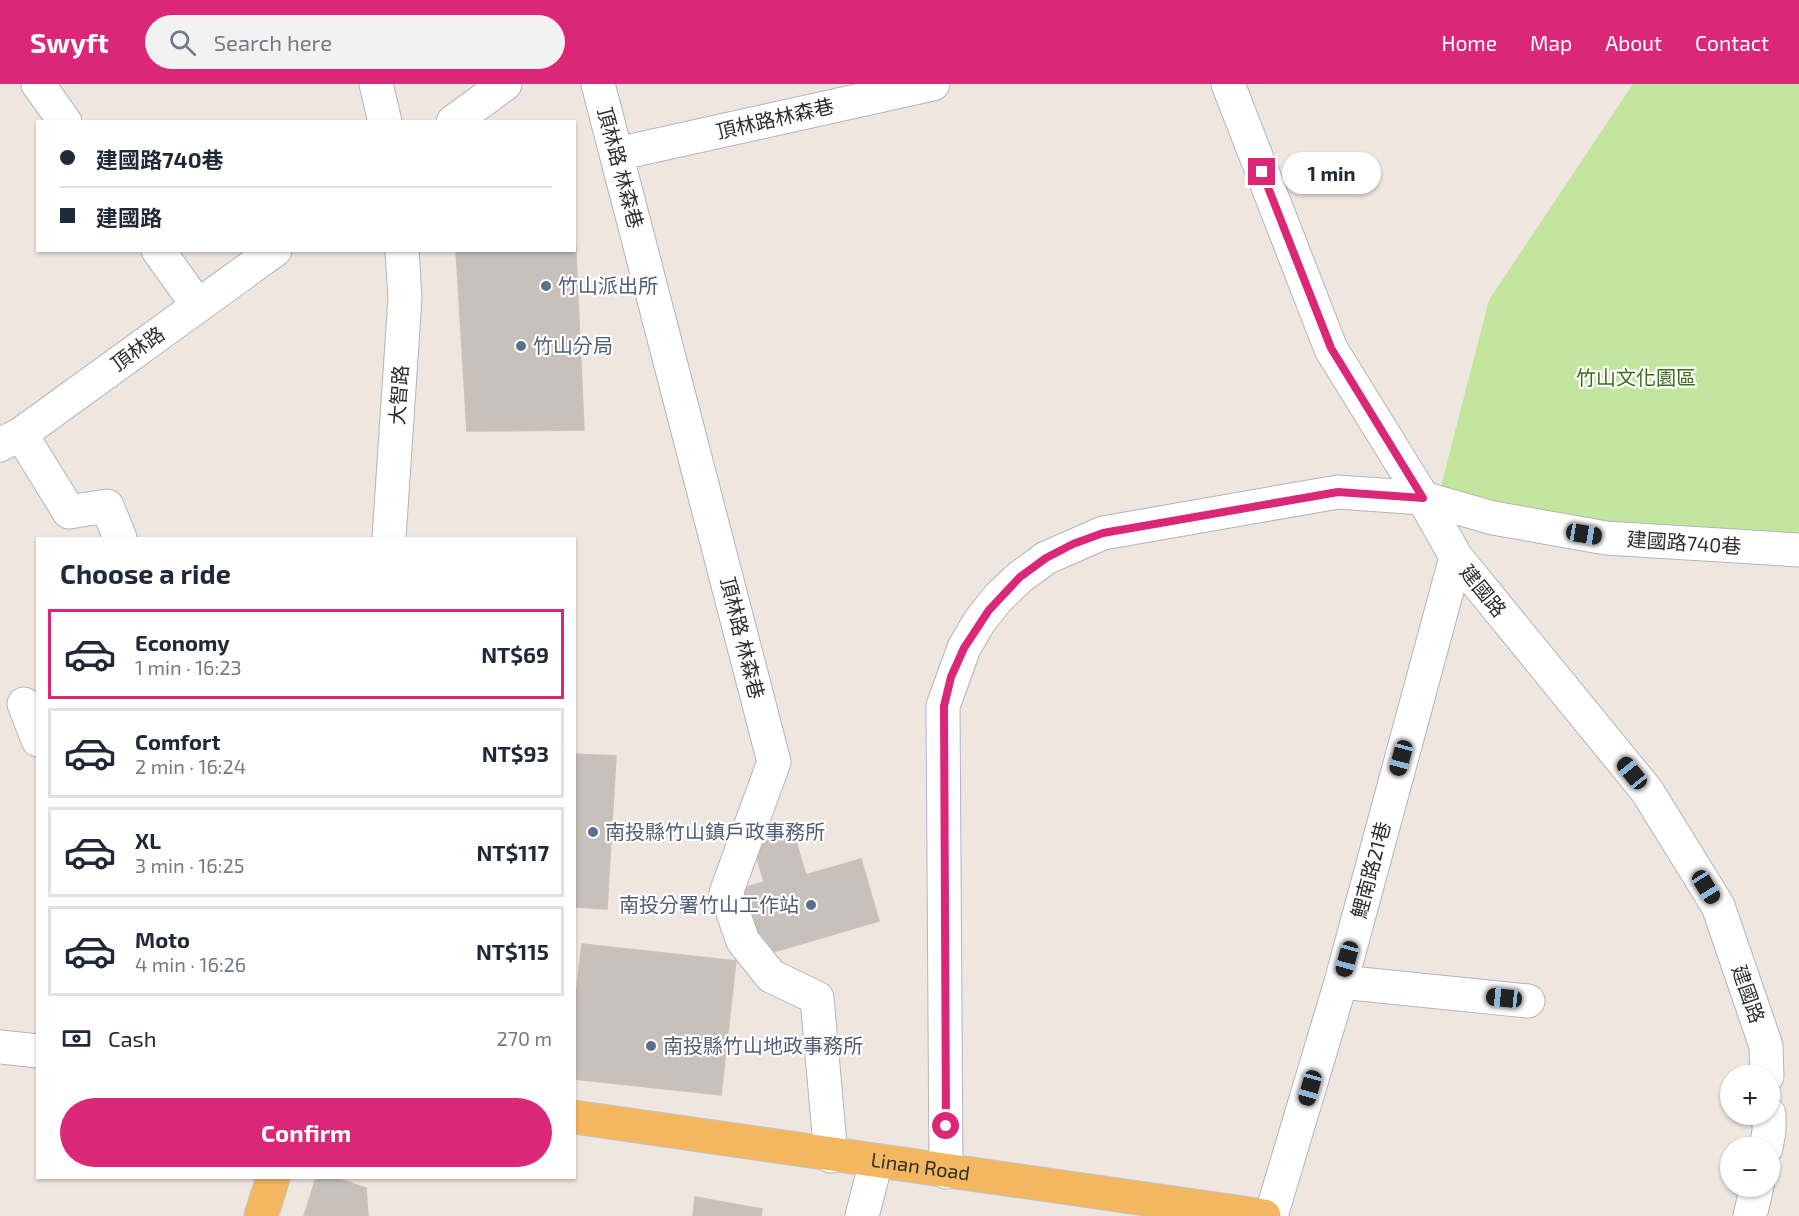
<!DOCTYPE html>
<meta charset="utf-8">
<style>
body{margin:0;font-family:"Exo 2","Noto Sans TC",sans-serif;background:#f2f2f3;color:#1f2937;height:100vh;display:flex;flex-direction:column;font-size:22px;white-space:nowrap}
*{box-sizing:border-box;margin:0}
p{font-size:20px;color:#747a83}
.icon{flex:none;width:33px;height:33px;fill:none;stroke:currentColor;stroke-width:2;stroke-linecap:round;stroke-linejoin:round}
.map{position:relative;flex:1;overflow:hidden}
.details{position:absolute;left:36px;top:453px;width:540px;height:642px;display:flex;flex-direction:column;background:#fff;border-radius:0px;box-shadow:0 2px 4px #0004}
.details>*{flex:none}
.top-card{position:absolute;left:36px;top:36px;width:540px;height:132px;border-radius:0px;box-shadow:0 2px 4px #0004;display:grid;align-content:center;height:132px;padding:0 24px;background:#fff}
.controls{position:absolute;left:1720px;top:981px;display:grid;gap:12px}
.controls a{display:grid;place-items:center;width:60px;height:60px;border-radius:50%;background:#fff;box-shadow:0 2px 4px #0004;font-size:30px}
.end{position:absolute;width:27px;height:27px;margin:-14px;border:8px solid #db2777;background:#fff;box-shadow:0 0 0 3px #fff}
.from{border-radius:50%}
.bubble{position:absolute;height:42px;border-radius:21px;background:#fff;box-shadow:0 2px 4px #0004;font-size:20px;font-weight:700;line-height:42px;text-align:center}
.car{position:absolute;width:18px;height:36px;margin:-18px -9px;border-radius:8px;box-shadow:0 0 4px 2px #0007;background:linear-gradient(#222 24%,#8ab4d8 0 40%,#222 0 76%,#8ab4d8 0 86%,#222 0)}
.top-card b{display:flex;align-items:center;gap:21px;height:57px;font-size:22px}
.top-card b+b{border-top:2px solid #e0e1e3}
.top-card i{width:15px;height:15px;background:#1f2937}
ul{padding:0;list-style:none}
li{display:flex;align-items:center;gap:18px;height:90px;margin:0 12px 9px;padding:0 12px;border:3px solid #e0e1e3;border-radius:0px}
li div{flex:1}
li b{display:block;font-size:22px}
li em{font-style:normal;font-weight:700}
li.current{border-color:#db2777}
li>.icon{width:54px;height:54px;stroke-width:1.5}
h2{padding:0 24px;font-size:27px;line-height:72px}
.pay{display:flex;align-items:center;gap:15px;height:66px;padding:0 24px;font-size:22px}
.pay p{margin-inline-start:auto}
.primary-button{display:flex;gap:12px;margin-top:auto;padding:12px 24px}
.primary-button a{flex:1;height:69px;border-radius:36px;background:#db2777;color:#fff;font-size:24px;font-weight:700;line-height:69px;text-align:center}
header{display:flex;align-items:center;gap:36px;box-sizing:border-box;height:84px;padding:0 30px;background:#db2777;color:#fff}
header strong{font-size:28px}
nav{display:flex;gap:33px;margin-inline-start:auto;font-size:21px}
.search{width:420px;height:54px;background:#f2f2f3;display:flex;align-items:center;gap:15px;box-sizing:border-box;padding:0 21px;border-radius:33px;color:#747a83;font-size:22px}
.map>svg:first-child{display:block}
.green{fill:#c2e69d}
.building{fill:#c8c1bb;stroke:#cbc2b9;stroke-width:1.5}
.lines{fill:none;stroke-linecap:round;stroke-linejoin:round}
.minor-casing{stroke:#b0b5be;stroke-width:35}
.major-casing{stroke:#c4c4c4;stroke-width:35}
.minor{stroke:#fff;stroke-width:33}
.major{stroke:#f4b761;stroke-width:33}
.route{stroke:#db2777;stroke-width:8}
.service-dot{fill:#5c6f8a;stroke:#fff;stroke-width:2}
.labels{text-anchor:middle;stroke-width:4.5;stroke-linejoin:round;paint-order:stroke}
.street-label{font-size:20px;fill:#2e2e2e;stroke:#fff}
.service-label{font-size:20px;fill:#4e5e75;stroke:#fff;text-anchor:start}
.park-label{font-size:20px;fill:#3a6e1a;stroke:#fff}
</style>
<header>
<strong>Swyft</strong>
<div class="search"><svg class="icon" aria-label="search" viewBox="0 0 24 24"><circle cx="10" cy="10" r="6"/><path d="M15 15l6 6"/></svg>Search here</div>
<nav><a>Home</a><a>Map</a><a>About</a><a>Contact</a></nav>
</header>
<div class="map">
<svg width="1799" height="1132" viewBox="0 0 1799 1132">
<rect width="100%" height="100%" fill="#efe6e0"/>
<path class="green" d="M 1633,0 L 1799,0 L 1799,473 L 1432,437 L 1489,216 Z"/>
<path class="building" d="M 574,128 L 584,346 L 467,347 L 456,166 L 574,166 Z
M 574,670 L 616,672 L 607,825 L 574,823 Z
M 793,748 L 806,791 L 861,775 L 879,837 L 763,871 L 743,804 L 764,798 L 753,760 Z
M 582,860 L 736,877 L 721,1011 L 574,995 L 574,929 Z
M 316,1094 L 336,1094 L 366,1104 L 368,1132 L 304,1132 Z
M 695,1113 L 762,1125 L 761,1132 L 693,1132 Z"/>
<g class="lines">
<g class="minor-casing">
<path id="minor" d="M 38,0 L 65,38
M 376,0 L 385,38
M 598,0 L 774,678 L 726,809 L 743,857 L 771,892 L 817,914 L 831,1072
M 1228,0 L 1331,265 L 1423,414 L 1456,473 L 1647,707 L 1718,822 L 1766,962 L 1767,992
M 453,38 L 505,0
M 617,70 L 933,0
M 158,166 L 198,222
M 21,350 L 69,428 L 107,422 L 120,454
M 0,361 L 21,350 L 275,166
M 389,454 L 405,214 L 402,166
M 24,620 L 38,656
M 1341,898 L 1528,917
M 0,963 L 38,967
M 1766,1064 L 1769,1047 L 1769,1030
M 946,1088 L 943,622 L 964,564 L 979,538 L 998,514 L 1020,493 L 1046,474 L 1103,449 L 1338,408 L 1423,414 L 1493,434 L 1606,454 L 1799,466
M 862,1132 L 876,1078
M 1271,1132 L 1341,898 L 1456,473
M 1750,1132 L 1757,1102"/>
</g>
<g class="major-casing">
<g id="major">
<path id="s1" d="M 574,1033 L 1264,1132"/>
<path d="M 261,1132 L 273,1094"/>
</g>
</g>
<use href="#minor" class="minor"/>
<use href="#major" class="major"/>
</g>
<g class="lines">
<path class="route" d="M 946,1042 L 944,622 L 951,593 L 964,564 L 989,526 L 1020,493 L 1046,474 L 1073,460 L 1103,449 L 1338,408 L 1423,414 L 1331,264 L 1262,88"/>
</g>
<g class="service-dot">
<circle cx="546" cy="202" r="6"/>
<circle cx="521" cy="262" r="6"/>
<circle cx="593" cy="748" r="6"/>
<circle cx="811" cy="821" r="6"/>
<circle cx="651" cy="962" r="6"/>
</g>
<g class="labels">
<g class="street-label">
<text transform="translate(775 35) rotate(-13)" y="7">頂林路林森巷</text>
<text transform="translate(620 84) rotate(75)" y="7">頂林路 林森巷</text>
<text transform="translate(138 265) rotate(-36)" y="7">頂林路</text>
<text transform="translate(399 311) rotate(-86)" y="7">大智路</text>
<text transform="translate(1684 459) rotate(4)" y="7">建國路740巷</text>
<text transform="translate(1483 507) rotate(51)" y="7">建國路</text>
<text transform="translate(742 554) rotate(76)" y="7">頂林路 林森巷</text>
<text transform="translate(1371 786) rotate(-75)" y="7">鯉南路21巷</text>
<text transform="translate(1748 910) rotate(71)" y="7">建國路</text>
<text dy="7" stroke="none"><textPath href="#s1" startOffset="350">Linan Road</textPath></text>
</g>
<g class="service-label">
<text x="558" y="209">竹山派出所</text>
<text x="533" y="269">竹山分局</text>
<text x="605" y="755">南投縣竹山鎮戶政事務所</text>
<text x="799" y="828" text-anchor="end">南投分署竹山工作站</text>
<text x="663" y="969">南投縣竹山地政事務所</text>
</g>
<g class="park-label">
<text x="1636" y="301">竹山文化園區</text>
</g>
</g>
</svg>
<div class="controls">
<a>+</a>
<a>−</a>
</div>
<i class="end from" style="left:946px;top:1042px"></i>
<i class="end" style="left:1262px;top:88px"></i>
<div class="bubble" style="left:1282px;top:68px;width:99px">1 min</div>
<i class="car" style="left:1584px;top:450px;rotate:100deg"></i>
<i class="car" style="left:1401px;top:674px;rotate:195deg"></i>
<i class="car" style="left:1632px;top:689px;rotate:321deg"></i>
<i class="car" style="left:1706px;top:803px;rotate:148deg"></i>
<i class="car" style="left:1347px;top:875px;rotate:195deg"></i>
<i class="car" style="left:1504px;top:914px;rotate:276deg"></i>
<i class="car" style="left:1310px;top:1004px;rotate:196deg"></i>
<div class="top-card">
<b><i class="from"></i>建國路740巷</b>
<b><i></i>建國路</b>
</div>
<section class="details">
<h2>Choose a ride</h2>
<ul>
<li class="current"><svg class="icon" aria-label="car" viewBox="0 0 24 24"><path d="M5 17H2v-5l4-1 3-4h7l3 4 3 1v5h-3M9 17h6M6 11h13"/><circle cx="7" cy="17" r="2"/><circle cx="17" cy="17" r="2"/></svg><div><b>Economy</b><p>1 min · 16:23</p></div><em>NT$69</em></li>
<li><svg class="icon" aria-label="car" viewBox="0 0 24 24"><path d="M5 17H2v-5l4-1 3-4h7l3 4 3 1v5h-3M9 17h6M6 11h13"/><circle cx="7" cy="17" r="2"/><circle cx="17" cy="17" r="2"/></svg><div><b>Comfort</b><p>2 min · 16:24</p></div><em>NT$93</em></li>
<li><svg class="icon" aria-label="car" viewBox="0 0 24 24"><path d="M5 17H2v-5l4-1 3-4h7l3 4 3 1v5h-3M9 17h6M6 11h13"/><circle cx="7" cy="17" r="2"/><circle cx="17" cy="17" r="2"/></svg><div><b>XL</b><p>3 min · 16:25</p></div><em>NT$117</em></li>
<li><svg class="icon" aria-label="car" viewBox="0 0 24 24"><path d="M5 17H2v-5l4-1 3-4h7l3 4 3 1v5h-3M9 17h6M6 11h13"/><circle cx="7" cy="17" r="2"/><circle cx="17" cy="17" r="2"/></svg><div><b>Moto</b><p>4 min · 16:26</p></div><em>NT$115</em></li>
</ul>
<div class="pay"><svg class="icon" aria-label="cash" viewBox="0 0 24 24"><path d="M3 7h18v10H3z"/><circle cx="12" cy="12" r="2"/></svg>Cash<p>270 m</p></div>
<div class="primary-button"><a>Confirm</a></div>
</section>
</div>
